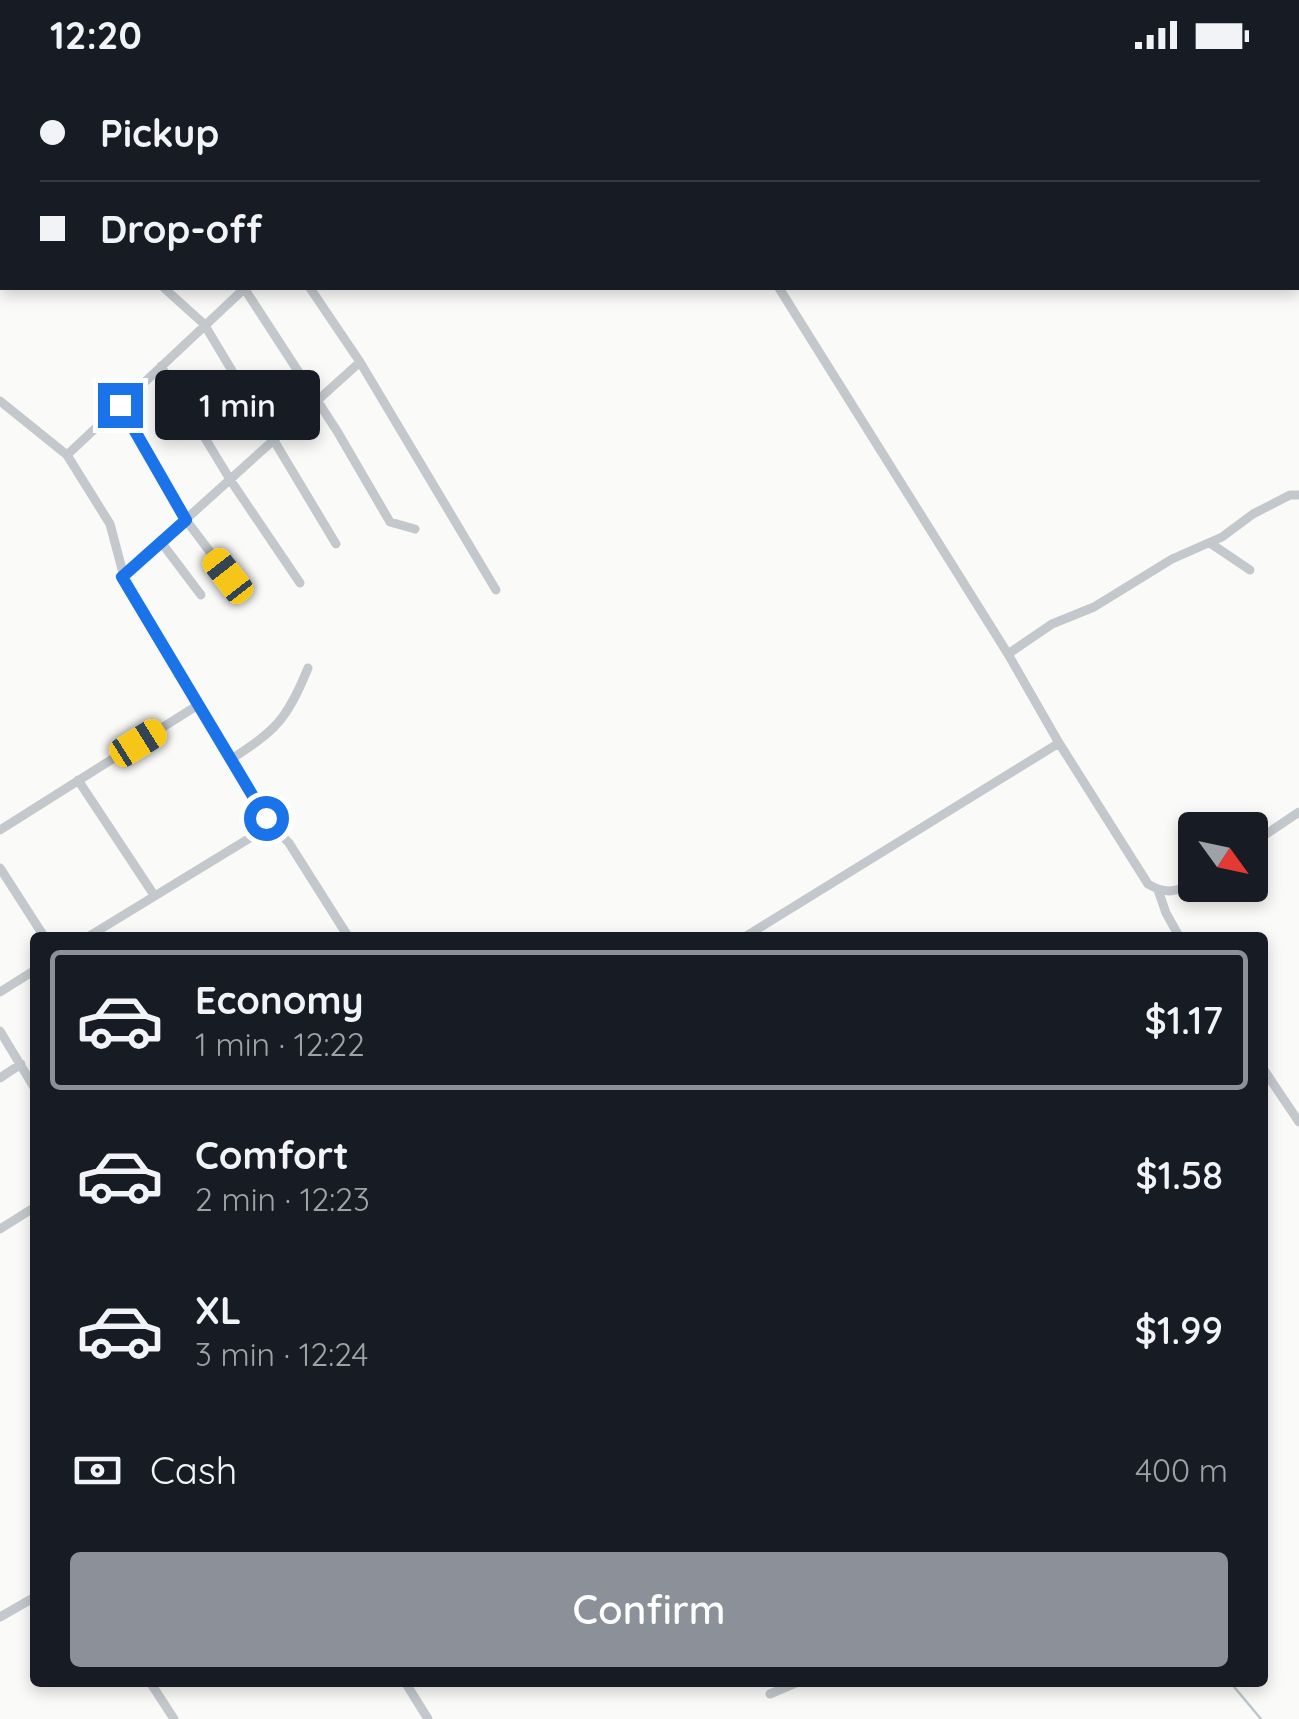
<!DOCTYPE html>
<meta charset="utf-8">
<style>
body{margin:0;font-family:Quicksand,sans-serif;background:#20242c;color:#f1f3f6;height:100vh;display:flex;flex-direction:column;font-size:38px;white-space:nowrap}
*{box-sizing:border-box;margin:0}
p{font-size:32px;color:#9ea1a6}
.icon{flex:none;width:55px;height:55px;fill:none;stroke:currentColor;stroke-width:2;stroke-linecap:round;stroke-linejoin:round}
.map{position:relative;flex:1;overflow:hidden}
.side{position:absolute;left:30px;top:862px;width:1238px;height:755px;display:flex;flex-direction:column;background:#171b24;border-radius:10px;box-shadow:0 5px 15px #0003}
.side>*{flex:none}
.hud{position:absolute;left:0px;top:0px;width:1300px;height:220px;box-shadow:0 5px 15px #0003;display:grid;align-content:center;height:220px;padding:0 40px;background:#171b24}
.needle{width:65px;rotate:123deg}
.fabs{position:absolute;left:1178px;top:742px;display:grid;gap:20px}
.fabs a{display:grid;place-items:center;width:90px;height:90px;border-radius:10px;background:#171b24;box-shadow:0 5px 15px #0003;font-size:50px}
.end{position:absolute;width:45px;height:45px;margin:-22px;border:12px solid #1a73e8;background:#fff;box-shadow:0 0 0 5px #fff}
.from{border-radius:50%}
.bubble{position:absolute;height:70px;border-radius:10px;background:#171b24;box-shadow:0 5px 15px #0003;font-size:32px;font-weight:600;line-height:70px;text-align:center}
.car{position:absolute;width:30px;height:60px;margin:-30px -15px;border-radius:12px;box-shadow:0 0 8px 2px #0007;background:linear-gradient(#f5c518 24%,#345 0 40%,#f5c518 0 76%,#345 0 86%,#f5c518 0)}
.hud b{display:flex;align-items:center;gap:35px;height:95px;font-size:38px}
.hud b+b{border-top:2px solid #363941}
.hud i{width:25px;height:25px;background:#f1f3f6}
ul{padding:18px 0 0;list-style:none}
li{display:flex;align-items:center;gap:30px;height:140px;margin:0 20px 15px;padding:0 20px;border:5px solid transparent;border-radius:10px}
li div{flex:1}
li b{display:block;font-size:38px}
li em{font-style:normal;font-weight:600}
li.selected{border-color:#8c9099}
li>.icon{width:90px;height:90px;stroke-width:1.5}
.pay{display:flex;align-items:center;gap:25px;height:110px;padding:0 40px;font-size:38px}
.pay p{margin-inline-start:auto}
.primary-button{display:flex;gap:20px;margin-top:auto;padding:20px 40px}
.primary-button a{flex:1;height:115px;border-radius:10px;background:#8c9099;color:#fff;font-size:40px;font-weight:600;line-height:115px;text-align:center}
.status{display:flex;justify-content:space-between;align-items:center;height:70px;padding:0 50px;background:#171b24;direction:ltr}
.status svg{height:28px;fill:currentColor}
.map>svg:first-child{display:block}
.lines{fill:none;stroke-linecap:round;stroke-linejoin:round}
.stream{stroke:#bbc7cb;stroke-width:2.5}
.minor{stroke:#c3c8cc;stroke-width:9}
.route{stroke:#1a73e8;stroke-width:12}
</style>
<div class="status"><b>12:20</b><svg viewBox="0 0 49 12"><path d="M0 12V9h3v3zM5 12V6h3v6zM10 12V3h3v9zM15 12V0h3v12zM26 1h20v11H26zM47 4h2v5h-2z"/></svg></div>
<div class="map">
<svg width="1299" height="1649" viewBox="0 0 1299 1649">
<rect width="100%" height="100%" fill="#fafaf8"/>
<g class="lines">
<path class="stream" d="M 1230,1612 L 1261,1649"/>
<path class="minor" d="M 73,0 L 76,2
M 209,0 L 212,2
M 362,0 L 363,2
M 421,0 L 423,2
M 641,0 L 643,2
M 84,2 L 87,0
M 472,2 L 475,0
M 874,2 L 878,0
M 0,100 L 2,102
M 164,218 L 204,254 L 336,474
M 244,218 L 337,361 L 390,452 L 415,459
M 310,218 L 360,292 L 496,520
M 779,218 L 1008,584 L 1059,673
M 161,296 L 231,411 L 300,513
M 0,331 L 67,385 L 110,454 L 127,518 L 265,748 L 289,773 L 349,868
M 120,335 L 186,450 L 241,523
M 67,385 L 245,218
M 161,472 L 201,525
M 1210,473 L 1250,500
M 122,507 L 360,292
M 1008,584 L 1052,554 L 1094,537 L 1172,489 L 1222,467 L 1253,444 L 1290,425 L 1299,425
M 230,690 C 276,660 287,650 308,598
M 78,710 L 154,825
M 0,760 L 198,635
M 1250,775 L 1299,742
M 0,798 L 45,868
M 1158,820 L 1166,843 L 1180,868
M 86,868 L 271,755
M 743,868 L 1059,673 L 1148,814 C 1166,825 1178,822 1195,811
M 0,922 L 35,900
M 0,961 L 35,1019
M 1262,997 L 1299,1052
M 0,1008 L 21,994
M 0,1159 L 35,1137
M 0,1547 L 35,1527
M 150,1612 L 174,1649
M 405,1612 L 428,1649
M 770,1624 L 798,1612"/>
</g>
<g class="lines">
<path class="route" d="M 120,335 L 186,450 L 122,507 L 266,748"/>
</g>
</svg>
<div class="fabs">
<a><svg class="needle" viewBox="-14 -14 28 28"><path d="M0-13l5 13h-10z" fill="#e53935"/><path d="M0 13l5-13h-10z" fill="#9ea1a6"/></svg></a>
</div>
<i class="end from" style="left:266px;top:748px"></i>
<i class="end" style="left:120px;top:335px"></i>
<div class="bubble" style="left:155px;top:300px;width:165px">1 min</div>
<i class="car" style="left:228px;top:506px;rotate:322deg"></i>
<i class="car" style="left:138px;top:673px;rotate:58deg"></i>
<div class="hud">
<b><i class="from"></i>Pickup</b>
<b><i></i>Drop-off</b>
</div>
<section class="side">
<ul>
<li class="selected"><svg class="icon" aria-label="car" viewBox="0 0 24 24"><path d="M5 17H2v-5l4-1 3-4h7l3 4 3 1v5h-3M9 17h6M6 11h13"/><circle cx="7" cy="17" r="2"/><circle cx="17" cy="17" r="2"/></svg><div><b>Economy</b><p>1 min · 12:22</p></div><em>$1.17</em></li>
<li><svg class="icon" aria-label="car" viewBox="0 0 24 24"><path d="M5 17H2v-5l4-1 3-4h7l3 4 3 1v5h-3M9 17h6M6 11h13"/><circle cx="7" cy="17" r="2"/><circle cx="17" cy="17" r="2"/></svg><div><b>Comfort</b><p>2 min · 12:23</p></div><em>$1.58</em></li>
<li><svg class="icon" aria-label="car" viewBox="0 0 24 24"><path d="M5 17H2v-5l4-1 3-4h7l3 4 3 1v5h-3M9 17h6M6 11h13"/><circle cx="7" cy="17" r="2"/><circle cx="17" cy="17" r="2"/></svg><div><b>XL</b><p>3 min · 12:24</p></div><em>$1.99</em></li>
</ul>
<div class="pay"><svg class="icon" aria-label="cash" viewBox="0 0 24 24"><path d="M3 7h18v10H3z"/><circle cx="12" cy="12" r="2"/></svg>Cash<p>400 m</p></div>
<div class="primary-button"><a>Confirm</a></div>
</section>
</div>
